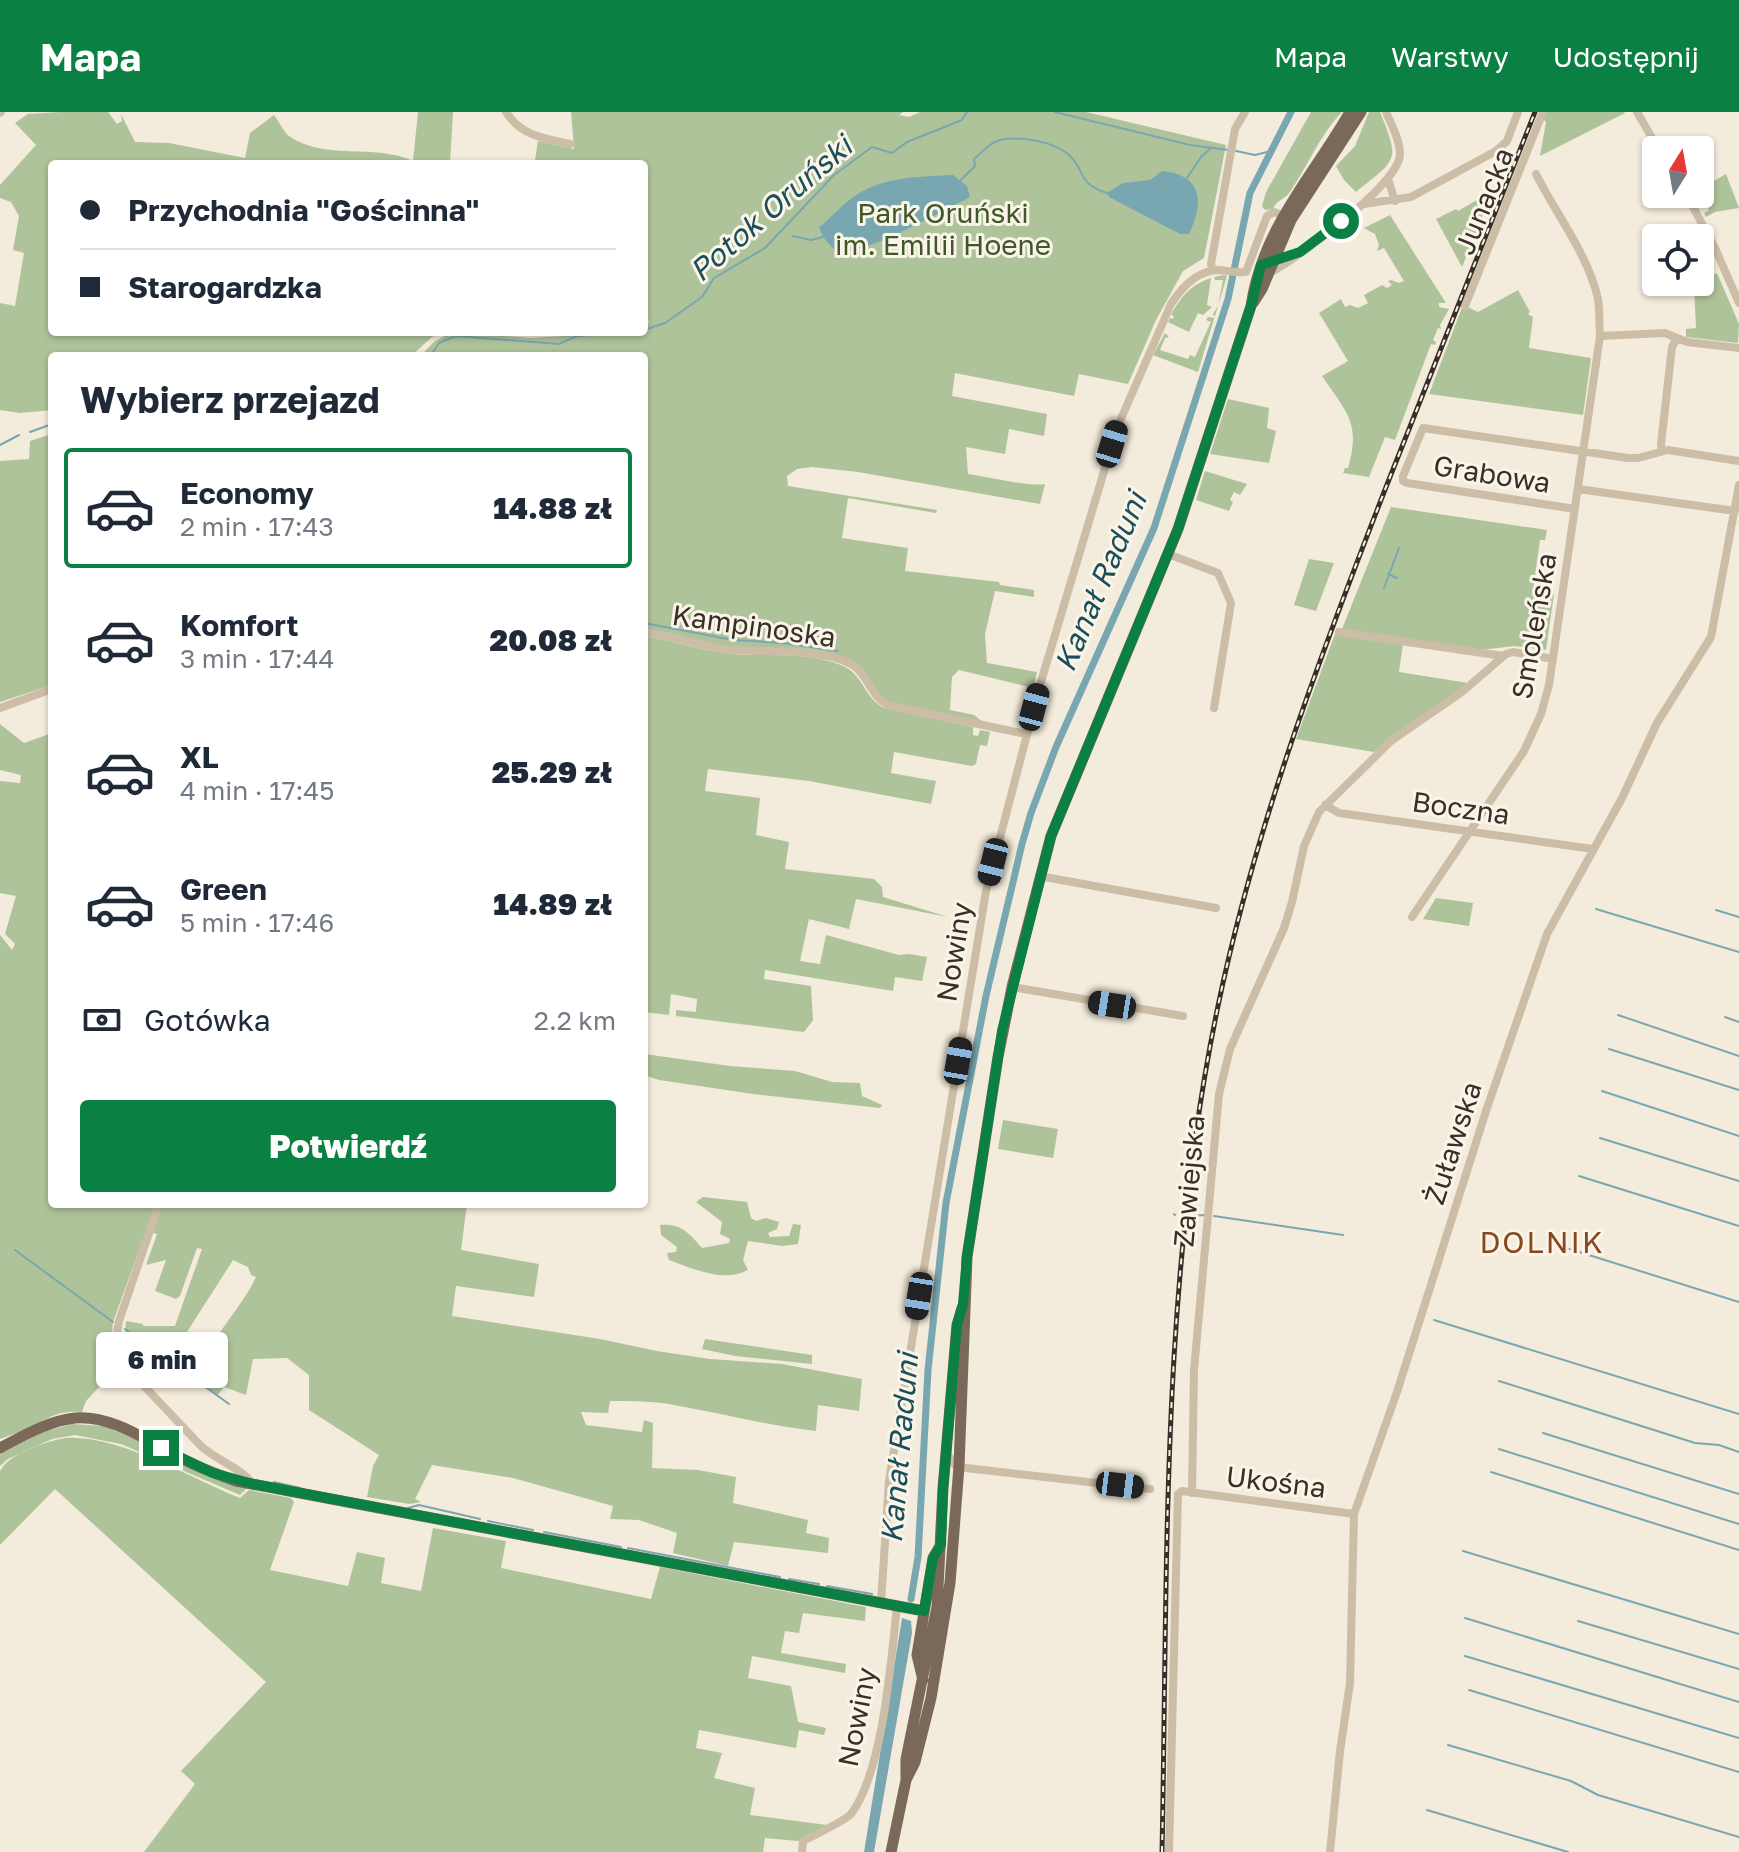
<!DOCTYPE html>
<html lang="pl">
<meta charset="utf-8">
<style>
body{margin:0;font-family:"Golos Text",sans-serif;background:#f6f6f7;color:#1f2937;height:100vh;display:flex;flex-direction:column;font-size:30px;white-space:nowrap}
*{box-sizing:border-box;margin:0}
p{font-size:26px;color:#747a83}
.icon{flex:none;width:44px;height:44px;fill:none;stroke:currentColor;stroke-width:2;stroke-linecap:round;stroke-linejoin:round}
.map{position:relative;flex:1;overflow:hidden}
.side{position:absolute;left:48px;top:240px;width:600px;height:856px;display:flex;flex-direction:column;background:#fff;border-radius:8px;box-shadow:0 2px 6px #0004}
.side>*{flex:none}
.banner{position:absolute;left:48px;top:48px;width:600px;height:176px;border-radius:8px;box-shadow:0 2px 6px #0004;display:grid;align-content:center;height:176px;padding:0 32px;background:#fff}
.needle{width:52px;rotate:11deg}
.fabs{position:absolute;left:1642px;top:24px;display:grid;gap:16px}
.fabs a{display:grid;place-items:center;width:72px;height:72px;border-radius:8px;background:#fff;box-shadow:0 2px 6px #0004;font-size:40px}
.end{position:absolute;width:36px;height:36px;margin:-18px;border:10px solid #0b8043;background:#fff;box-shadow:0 0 0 4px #fff}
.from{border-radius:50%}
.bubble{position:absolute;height:56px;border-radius:8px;background:#fff;box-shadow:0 2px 6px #0004;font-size:26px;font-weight:800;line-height:56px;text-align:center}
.car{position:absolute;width:24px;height:48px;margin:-24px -12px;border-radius:10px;box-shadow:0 0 6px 2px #0007;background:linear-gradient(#222 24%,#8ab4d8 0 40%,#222 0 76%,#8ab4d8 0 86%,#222 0)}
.banner b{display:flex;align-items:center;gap:28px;height:76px;font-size:30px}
.banner b+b{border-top:2px solid #e0e1e3}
.banner i{width:20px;height:20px;background:#1f2937}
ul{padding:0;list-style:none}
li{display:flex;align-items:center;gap:24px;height:120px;margin:0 16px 12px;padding:0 16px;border:4px solid transparent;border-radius:8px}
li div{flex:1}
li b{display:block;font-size:30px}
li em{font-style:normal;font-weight:800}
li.selected{border-color:#0b8043}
li>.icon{width:72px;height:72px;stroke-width:1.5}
h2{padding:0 32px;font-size:36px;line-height:96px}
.pay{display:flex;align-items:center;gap:20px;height:88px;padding:0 32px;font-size:30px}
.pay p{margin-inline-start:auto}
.button{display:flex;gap:16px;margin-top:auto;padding:16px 32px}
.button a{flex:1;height:92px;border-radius:8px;background:#0b8043;color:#fff;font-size:32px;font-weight:800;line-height:92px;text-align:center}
header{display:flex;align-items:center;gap:48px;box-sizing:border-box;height:112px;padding:0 40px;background:#0b8043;color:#fff}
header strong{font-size:38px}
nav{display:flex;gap:44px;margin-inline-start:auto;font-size:28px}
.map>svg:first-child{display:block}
.green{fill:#afc39a;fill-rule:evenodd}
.water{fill:#79a7b1}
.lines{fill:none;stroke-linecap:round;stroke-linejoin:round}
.stream{stroke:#79a7b1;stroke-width:2}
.canal{stroke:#79a7b1;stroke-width:7}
.minor{stroke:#ccbda6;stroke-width:8}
.major{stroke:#7a6858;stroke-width:11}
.rail-casing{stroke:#382f28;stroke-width:5}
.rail{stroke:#faf5e8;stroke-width:2;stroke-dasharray:6;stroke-linecap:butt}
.route{stroke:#0b8043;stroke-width:10}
.labels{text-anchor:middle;stroke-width:6;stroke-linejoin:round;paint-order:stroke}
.street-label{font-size:28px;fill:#382f28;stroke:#faf5e8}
.park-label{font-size:28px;fill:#40572a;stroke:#faf5e8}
.water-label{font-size:30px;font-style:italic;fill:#1b4e5b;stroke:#faf5e8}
.neighbourhood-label{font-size:30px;letter-spacing:2px;fill:#8a471d;stroke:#faf5e8}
</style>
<header>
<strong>Mapa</strong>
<nav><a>Mapa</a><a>Warstwy</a><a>Udostępnij</a></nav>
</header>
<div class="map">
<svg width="1739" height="1740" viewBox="0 0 1739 1740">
<rect width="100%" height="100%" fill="#f3ebdb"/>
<path class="green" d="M 61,0 L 108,0 L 117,12 L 122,9 L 121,2 L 135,30 L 169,31 L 245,46 L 250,21 L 274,3 C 279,9 283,19 289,24 C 324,49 375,31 413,49 L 418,0 L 453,0 L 450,52 L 52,52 L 52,220 L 442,220 L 432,225 L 411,244 L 52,244 L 52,298 L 20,301 L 0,298 L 0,191 L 15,194 L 24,141 L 13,138 L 19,104 L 11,90 L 0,86 L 0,73 L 36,33 L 15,11 L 28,2 Z
M 571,0 L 903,0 L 899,3 L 909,5 L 920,0 L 1086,0 L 1226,33 L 1204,146 L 1183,159 L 1156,208 L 1128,272 L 1079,262 L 1074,284 L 955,261 L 952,284 L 1047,302 L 1044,324 L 1009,317 L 1005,342 L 966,335 L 968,362 C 988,365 1031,375 1045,372 L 1040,392 L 858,360 L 812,355 L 797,357 L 787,364 L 788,374 L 937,398 L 936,401 L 848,386 L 842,426 L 908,436 L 905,459 L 999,470 L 1000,473 L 1034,478 L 1034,485 L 995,479 L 985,522 L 987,551 L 1037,560 L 1033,576 L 959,558 L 952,565 L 950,598 L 974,603 L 984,611 L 892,591 L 883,587 L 853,549 L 720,533 L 644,517 L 644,244 L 420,244 L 435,229 L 453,220 L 531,226 L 563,224 L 575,220 L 644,220 L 644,213 L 649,211 L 648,207 L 644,207 L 644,52 L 537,52 L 538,49 L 535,48 L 538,29 L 574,37 Z
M 1311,0 L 1342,0 C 1319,24 1308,54 1290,80 C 1284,88 1276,88 1273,97 L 1265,98 L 1262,94 L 1266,80 Z
M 1369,0 L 1380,0 C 1401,51 1396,47 1356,80 L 1344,68 L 1336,54 L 1355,34 Z
M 1545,0 L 1624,0 L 1625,1 L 1540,44 L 1546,10 L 1542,6 Z
M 1726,62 L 1739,96 L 1715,100 L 1706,105 L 1704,101 L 1709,98 L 1701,83 L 1693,87 L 1691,82 L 1700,82 L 1700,77 Z
M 1482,85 L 1490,86 L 1462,155 L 1436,107 L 1456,97 L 1458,99 Z
M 1390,103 L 1446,191 L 1439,191 L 1439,195 L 1449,197 L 1440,213 L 1441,217 L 1438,216 L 1433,228 L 1436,230 L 1435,233 L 1431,232 L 1395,328 L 1385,325 L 1369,365 L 1343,361 L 1345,356 L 1348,356 C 1361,311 1347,301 1322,264 L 1348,249 L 1319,201 L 1341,187 L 1345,195 L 1350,193 L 1358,196 L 1368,191 L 1364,183 L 1382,173 L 1387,176 L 1392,173 L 1388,169 L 1391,168 L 1399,171 L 1404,169 L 1384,136 L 1377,139 L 1379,133 L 1375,122 L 1364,116 Z
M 1717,161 L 1739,212 L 1738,231 L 1686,225 L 1686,217 L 1696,216 L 1694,174 Z
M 1224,163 L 1227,164 L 1198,260 L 1153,243 L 1165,221 L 1169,225 L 1165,226 L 1160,238 L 1188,247 L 1190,243 L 1195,245 L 1211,210 L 1206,208 L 1208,205 L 1215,206 L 1213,202 L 1218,194 L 1223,168 L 1215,168 L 1214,165 Z
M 1211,166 L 1207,193 L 1212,195 L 1203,203 L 1198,201 L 1189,220 L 1168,210 L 1170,206 L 1173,207 L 1174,204 L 1171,203 C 1181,184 1191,173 1211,166 Z
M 1518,178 L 1530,200 L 1528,202 L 1533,205 L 1529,236 L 1591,246 L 1583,303 L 1429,282 L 1463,193 L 1478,200 Z
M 1228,287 L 1269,296 L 1267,316 L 1276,319 L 1269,351 L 1210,342 Z
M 52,322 L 52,573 L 0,590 L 0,349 L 29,347 L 30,329 Z
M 1205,359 L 1247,372 L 1240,383 L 1234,380 L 1230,388 L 1233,390 L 1229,399 L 1196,388 Z
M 1391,395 L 1547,418 L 1545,428 L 1540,428 L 1533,479 L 1554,482 L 1546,538 L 1514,534 L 1481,538 L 1342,517 Z
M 1309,447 L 1334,451 L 1316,499 L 1294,493 Z
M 1335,522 L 1403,532 L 1399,560 L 1468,571 L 1374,640 L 1296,627 Z
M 644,524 C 669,527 693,536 717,540 C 758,547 802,537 841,553 C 863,561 864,586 884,596 L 973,615 L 973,623 L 978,624 L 980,618 L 990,620 L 987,634 L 980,633 L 976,652 L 972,654 L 894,640 L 891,661 L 936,669 L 931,692 L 809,669 L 708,657 L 705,679 L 760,686 L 756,723 L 789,730 L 785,757 L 874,767 L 882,775 L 883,785 L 948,805 L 856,787 L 849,817 L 809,807 L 800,849 L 820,852 L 826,823 L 899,843 L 909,842 L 927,845 L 922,869 L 895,865 L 893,879 L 765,858 L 764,867 L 811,874 L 813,908 L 804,920 L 676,904 L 676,898 L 696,900 L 697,887 L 671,882 L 669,903 L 644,900 Z
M 0,612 L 24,631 L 52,621 L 52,1092 L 467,1092 L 461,1138 L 539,1152 L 534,1185 L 456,1174 L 452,1204 L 600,1227 L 657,1239 L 710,1247 L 782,1252 L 862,1267 L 859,1299 L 818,1293 L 816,1319 C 770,1314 725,1302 679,1294 C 657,1289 633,1289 610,1289 L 608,1301 L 581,1300 L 586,1313 L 642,1320 L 644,1308 L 653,1311 L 652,1356 L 698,1358 L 736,1365 L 733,1391 L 808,1408 L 806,1421 L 829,1426 L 828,1441 L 734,1430 L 728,1454 L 673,1441 L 677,1421 L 639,1408 L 610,1407 L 613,1394 L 513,1366 L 432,1353 L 415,1387 L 421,1390 L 409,1392 L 367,1385 L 373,1354 L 379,1343 L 309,1298 L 309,1263 L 287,1246 L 253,1247 L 246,1283 L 224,1275 L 217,1284 L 170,1248 L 152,1273 C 133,1252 123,1236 126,1209 L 143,1212 L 143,1214 L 175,1214 L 202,1137 L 197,1136 L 180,1184 L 176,1187 L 155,1179 L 166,1148 L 146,1153 L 157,1122 L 146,1119 L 113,1210 L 111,1235 L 118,1255 L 86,1289 L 82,1300 C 53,1298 48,1308 25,1318 C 18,1321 8,1324 0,1327 L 0,823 L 12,838 L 15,832 L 5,822 L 16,784 L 0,781 L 0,669 L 20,671 L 21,663 L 0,658 ZM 233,1148 L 248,1155 L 251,1163 L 256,1165 C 246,1187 228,1207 215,1228 L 187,1220 Z
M 1436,786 L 1473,791 L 1469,814 L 1423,807 Z
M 644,942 L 730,954 L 795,959 L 832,970 L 860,971 L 862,984 L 882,993 L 880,996 L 753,982 L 659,968 L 644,963 Z
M 1003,1008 L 1058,1017 L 1053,1046 L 998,1037 Z
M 703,1085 L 747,1090 L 751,1106 L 756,1109 L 766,1106 L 779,1110 L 777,1117 L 768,1121 L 770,1125 L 789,1124 L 793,1112 L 801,1113 L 798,1132 L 782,1134 L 748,1129 L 743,1148 L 748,1158 C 724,1171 693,1157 669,1148 L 667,1141 L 676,1140 L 677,1135 L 661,1123 L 660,1113 C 681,1111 690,1122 702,1136 L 729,1131 L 730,1127 L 720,1122 L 722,1110 L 696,1090 Z
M 705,1227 L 812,1243 L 812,1252 L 735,1244 L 702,1237 Z
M 72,1312 L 104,1314 L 248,1375 L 240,1383 L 121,1332 L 75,1323 L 52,1327 L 8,1347 L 0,1354 L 0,1342 L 43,1320 Z
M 65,1326 C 118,1322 190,1366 240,1386 L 249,1378 L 291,1386 L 294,1390 L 270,1458 L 348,1474 L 357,1440 L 385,1446 L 381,1471 L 421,1479 L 433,1416 L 506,1429 L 501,1456 L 651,1487 L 660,1455 L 866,1495 L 865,1509 L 803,1501 L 799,1521 L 785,1519 L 781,1541 L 846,1552 L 845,1561 L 752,1544 L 748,1566 L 791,1574 L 798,1610 L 826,1616 L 824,1623 L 799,1618 L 796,1636 L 699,1618 L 696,1636 L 722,1641 L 714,1666 L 755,1676 L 750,1703 L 827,1713 L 798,1729 L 765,1726 L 763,1740 L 144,1740 L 195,1672 L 181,1659 L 266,1570 L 55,1377 L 0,1433 L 0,1359 C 10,1341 45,1330 65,1326 Z"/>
<path class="water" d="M 1162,59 C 1203,63 1204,90 1189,122 L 1180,122 L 1109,85 L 1107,81 L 1123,71 L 1150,68 Z
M 953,63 L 967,74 L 970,85 C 927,107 886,131 839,143 L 823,125 L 819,115 C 830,107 838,97 848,89 C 879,64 915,65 953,63 Z
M 902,1506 L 911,1509 L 912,1521 L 874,1740 L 864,1740 Z"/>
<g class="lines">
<path class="stream" d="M 1055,0 L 1190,33 L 1229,38
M 1236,39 L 1255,43 L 1271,39
M 1187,66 L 1201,45 L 1211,36
M 960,69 L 975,54 L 974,47 C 981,41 990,30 1000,28 C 1020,24 1052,29 1068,42 C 1087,59 1076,71 1107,81
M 793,124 L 811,128 L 823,125
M 644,218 L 665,211 L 702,185 L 714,166 L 765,136 L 834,63 L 872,35 L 892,41 L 907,30 L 962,8 L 967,0
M 430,244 L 439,231 L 456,224 L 559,232 L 577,224 L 637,220
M 30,320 L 52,312
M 0,333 L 19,323
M 1388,462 L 1397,466
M 1384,476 L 1399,436
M 644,511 L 733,528 L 783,531 L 838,539
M 1596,797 L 1739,840
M 1716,798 L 1739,805
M 1618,903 L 1739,944
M 1725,905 L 1739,910
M 1609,937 L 1739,978
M 1602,979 L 1739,1024
M 1600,1026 L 1739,1069
M 1579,1064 L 1739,1114
M 1174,1102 L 1175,1103
M 1191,1104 L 1205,1103
M 1214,1104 L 1343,1123
M 1560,1134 L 1739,1190
M 15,1138 L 113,1210
M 1434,1208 L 1739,1302
M 125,1217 L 229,1292
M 1499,1269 L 1695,1331 L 1719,1333 L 1739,1340
M 1543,1321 L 1739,1382
M 1499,1337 L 1739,1412
M 1491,1360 L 1739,1438
M 274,1370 L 300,1376
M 408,1396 L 419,1393 L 480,1407
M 488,1409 L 533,1418
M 544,1420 L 621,1435
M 628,1436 L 780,1465
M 1463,1439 L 1739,1522
M 789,1467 L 819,1472
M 827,1474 L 872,1482
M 1465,1506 L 1739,1590
M 1578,1509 L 1739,1557
M 1465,1544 L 1739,1626
M 1469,1578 L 1739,1660
M 1448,1633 L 1571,1669 L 1598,1683 L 1739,1725
M 1427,1698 L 1568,1740"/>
<path class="canal" d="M 911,1487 L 918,1445 L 928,1258 L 946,1091 L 986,884 L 1022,732 L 1031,701 L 1056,635 L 1154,416 L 1228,187 L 1250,81 L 1291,0"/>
<path class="minor" d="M 506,0 C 521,24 544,26 570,32
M 1637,0 L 1659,38
M 0,1 L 1,0
M 1388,67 L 1395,89
M 1686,82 L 1715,136 L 1739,191
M 1364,92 L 1411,85 L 1496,39 L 1507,29 L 1518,0
M 1213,158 L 1211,152 L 1235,17 L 1245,0
M 1268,162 C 1295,148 1400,72 1400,42 C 1400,28 1391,12 1386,0
M 1465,194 L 1543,0
M 1600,224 L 1665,221 L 1687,230 L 1739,236
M 1662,339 L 1661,332 L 1672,235 L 1677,226
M 1578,377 L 1735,399
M 1575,397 L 1407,371 L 1403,369 L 1403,364 L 1423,316 L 1628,346 L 1638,346 L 1668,338 L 1739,349
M 1168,442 L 1218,461 L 1231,491 L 1214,596
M 644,520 C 671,523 696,533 723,537 C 760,542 817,534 851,552 C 867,561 870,583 887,593 L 1026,622
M 1339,520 L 1503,544
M 0,596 L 52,577
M 1325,693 L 1339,701 L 1593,737
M 1039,764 L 1216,796
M 1412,805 L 1524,639 L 1541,602 L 1549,573 L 1600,224 C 1599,212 1600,199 1598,187 C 1588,142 1556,102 1536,62
M 1012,875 L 1183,904
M 159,1092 L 119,1209 C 115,1226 117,1239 125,1254 L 201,1334 C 216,1348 241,1356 252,1371
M 946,1341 L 955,1353 L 966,1356 L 1150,1377
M 1192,1381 L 1194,1258 L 1219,982 L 1230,937 L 1284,816 L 1292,790 L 1304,734 L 1319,700 L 1391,629 L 1462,580 L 1506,542 L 1513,540 L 1553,547
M 881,1491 L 889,1369 L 986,779 L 1040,573 L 1117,316 L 1171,192 C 1182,175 1198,158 1219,158 C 1229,159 1237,161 1246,160 L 1267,104 L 1274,100 L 1287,105
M 802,1740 L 803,1729 C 813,1724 846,1708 851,1702 C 883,1660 891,1549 897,1494
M 1169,1740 L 1178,1382 L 1182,1379 L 1354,1402
M 1330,1740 L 1340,1639 L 1350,1571 L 1354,1402 L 1397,1280 L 1486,999 L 1547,822 L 1622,686 L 1657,611 L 1711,525 L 1739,373"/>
<path class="major" d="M 1253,191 L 1262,177 L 1291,108 L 1361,0
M 0,1336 C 23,1324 48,1309 75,1306 C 112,1303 147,1329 179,1345 C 197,1355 216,1362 236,1369 L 924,1499
M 923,1568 L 917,1543 L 933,1446 L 940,1434
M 906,1666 L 906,1647 L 937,1495 L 943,1376 L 957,1213 L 962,1196
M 891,1740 L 906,1668 L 915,1650 L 931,1586 L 950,1471 L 959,1354 L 967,1145 L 998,945 L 1012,875 L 1051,724 L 1178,417 L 1251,194 C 1263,115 1312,66 1350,0"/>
<g class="rail-casing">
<path id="rail" d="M 1162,1740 C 1168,1457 1160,1172 1218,894 C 1256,712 1321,542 1388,370 C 1437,247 1486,123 1535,0"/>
</g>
<use href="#rail" class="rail"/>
</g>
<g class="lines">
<path class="route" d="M 161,1336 L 213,1361 L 253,1372 L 924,1499 L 933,1446 L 941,1433 L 943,1376 L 957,1213 L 963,1192 L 967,1145 L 1002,919 L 1051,724 L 1178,417 L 1251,194 L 1261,153 L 1300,140 L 1341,109"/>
</g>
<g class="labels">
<g class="street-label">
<text transform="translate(1484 89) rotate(-68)" y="10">Junacka</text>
<text transform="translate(1492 362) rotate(9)" y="10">Grabowa</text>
<text transform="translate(754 514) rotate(8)" y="10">Kampinoska</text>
<text transform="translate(1534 514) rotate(-80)" y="10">Smoleńska</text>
<text transform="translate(1461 696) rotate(8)" y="10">Boczna</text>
<text transform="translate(954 840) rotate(-81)" y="10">Nowiny</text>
<text transform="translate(1453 1031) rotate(-72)" y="10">Żuławska</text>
<text transform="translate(1189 1069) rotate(-85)" y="10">Zawiejska</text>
<text transform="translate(1276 1370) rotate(7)" y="10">Ukośna</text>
<text transform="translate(857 1605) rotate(-79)" y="10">Nowiny</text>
</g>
<g class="park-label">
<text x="943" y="111">Park Oruński<tspan x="943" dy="32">im. Emilii Hoene</tspan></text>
</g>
<g class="water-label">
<text transform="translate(771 97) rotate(-41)" y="10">Potok Oruński</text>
<text transform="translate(1101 470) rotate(-67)" y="10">Kanał Raduni</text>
<text transform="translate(900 1336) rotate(-85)" y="10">Kanał Raduni</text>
</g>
<g class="neighbourhood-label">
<text x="1542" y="1141">DOLNIK</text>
</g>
</g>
</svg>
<div class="fabs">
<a><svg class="needle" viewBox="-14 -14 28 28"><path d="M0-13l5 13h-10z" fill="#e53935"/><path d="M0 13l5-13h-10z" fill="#747a83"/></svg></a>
<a><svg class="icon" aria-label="locate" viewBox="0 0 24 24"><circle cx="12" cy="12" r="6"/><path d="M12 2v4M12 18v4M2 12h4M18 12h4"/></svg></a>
</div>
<i class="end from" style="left:1341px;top:109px"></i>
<i class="end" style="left:161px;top:1336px"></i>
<div class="bubble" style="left:96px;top:1220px;width:132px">6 min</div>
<i class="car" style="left:1112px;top:332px;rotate:17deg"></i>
<i class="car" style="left:1034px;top:595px;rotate:15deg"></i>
<i class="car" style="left:993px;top:750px;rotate:194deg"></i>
<i class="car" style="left:1112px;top:893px;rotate:279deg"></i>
<i class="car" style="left:958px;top:949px;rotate:10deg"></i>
<i class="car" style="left:919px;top:1184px;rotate:189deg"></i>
<i class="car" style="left:1120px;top:1373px;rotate:97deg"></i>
<div class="banner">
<b><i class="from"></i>Przychodnia &quot;Gościnna&quot;</b>
<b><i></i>Starogardzka</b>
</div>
<section class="side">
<h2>Wybierz przejazd</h2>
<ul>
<li class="selected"><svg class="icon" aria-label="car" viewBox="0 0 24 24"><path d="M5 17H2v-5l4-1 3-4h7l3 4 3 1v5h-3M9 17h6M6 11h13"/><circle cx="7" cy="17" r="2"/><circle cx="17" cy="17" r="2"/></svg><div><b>Economy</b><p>2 min · 17:43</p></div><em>14.88 zł</em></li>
<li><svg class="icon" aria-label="car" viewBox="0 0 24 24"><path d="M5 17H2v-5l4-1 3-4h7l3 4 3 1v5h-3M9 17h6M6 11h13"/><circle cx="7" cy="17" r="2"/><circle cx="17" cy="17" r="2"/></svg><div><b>Komfort</b><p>3 min · 17:44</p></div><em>20.08 zł</em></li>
<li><svg class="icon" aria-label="car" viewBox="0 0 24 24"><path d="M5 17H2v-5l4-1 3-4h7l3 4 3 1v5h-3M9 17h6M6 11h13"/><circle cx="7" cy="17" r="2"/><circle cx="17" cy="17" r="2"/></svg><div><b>XL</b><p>4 min · 17:45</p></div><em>25.29 zł</em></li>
<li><svg class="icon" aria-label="car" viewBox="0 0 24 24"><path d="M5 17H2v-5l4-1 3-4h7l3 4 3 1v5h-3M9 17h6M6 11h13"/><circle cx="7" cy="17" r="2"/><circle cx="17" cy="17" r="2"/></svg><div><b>Green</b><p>5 min · 17:46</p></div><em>14.89 zł</em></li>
</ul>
<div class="pay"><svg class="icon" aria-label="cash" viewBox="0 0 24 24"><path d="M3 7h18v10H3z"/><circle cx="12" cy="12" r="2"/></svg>Gotówka<p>2.2 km</p></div>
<div class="button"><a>Potwierdź</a></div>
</section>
</div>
